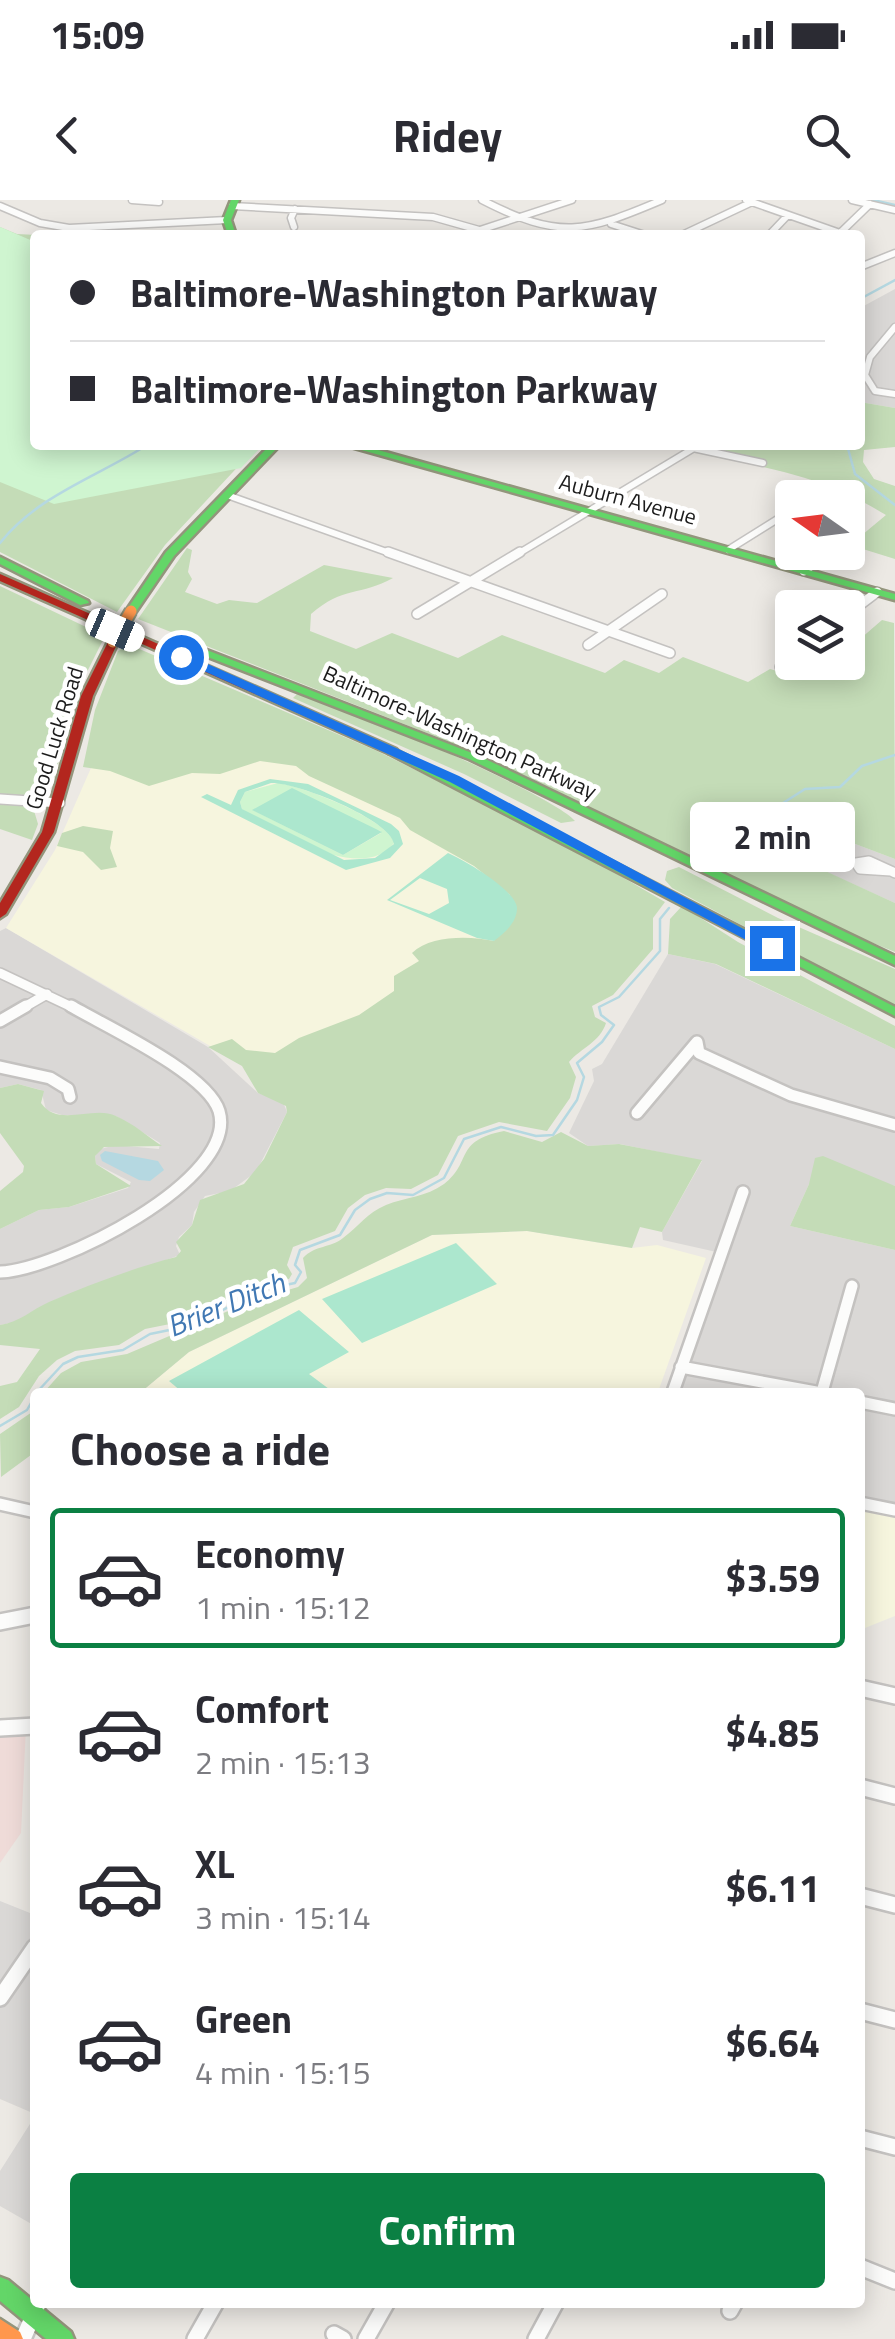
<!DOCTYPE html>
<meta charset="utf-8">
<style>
body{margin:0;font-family:"Titillium Web",sans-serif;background:#f7f7f7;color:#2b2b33;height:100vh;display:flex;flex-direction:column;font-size:38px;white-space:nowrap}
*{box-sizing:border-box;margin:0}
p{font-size:32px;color:#7c7c81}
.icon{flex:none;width:55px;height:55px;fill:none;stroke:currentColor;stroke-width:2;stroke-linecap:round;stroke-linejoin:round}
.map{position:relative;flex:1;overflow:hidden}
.panel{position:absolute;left:30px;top:1188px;width:835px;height:920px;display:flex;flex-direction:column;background:#fff;border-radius:10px;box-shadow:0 5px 25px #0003}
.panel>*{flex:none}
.top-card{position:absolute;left:30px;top:30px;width:835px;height:220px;border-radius:10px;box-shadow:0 5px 25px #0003;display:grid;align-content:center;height:220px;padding:0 40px;background:#fff}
.needle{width:65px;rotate:284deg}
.tools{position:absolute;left:775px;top:280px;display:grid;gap:20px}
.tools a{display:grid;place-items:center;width:90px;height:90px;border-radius:10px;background:#fff;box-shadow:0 5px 25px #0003;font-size:50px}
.end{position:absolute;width:45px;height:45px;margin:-22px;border:12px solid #1a73e8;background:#fff;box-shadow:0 0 0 5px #fff}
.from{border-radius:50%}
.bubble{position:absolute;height:70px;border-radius:10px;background:#fff;box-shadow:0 5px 25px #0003;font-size:32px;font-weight:700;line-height:70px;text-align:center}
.car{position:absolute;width:30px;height:60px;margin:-30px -15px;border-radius:12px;box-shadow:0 0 8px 2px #0007;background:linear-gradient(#fff 24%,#345 0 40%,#fff 0 76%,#345 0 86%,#fff 0)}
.top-card b{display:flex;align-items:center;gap:35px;height:95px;font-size:38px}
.top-card b+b{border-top:2px solid #e1e1e2}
.top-card i{width:25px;height:25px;background:#2b2b33}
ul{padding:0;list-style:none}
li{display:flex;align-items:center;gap:30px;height:140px;margin:0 20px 15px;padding:0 20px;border:5px solid transparent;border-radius:10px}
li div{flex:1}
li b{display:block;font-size:38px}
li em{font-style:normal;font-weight:700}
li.active{border-color:#0b8043}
li>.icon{width:90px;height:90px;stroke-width:1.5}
h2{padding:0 40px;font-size:45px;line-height:120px}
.button{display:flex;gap:20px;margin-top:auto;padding:20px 40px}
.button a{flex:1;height:115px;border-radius:10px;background:#0b8043;color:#fff;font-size:40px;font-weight:700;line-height:115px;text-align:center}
.status{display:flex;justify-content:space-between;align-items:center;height:70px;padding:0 50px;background:#fff;direction:ltr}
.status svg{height:28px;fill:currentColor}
header{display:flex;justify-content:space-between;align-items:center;height:130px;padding:0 40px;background:#fff;font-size:45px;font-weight:700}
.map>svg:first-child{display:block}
.residential{fill:#dad8d6}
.commercial{fill:#efdbd8}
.education{fill:#f6f5de}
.forest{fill:#c4dcb7}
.park{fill:#cff5d0;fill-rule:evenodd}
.pitch{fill:#ace7ce;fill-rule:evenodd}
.water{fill:#b5d8e1}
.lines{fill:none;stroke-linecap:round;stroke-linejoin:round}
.stream{stroke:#b5d8e1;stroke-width:2.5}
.street-far3-casing{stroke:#c4c2c0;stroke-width:9}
.street-far2-casing{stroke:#c4c2c0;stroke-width:12}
.street-far1-casing{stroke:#c4c2c0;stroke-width:16}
.street-casing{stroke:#c4c2c0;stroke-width:20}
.fast-casing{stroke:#93957c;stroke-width:5}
.slow-casing{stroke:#93957c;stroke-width:5}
.jam-casing{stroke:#93957c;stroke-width:5}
.street-far3{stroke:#fcfcfb;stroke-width:6}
.street-far2{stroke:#fcfcfb;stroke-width:9}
.street-far1{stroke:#fcfcfb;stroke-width:11}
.street{stroke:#fcfcfb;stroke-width:15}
.fast{fill:#63d668;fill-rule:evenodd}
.slow{fill:#ff974d;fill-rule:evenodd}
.jam{fill:#b3261e;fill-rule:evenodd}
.slow-bridge-casing{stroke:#93957c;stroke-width:15;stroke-linecap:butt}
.slow-bridge{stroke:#ff974d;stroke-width:11}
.route{fill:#1a73e8}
.labels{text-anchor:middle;stroke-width:9;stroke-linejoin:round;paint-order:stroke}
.far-street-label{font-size:22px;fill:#1c1c1c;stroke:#fff}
.water-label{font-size:30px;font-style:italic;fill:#4178b3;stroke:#fff}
</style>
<div class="status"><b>15:09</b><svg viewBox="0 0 49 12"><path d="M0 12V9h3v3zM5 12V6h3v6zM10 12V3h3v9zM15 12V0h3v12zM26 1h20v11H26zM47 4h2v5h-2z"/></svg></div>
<header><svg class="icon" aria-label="back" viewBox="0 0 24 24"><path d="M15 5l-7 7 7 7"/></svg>Ridey<svg class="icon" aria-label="search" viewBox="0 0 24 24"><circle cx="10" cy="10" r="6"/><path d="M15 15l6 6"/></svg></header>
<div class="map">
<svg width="895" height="2139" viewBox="0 0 895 2139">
<rect width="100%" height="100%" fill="#ece9e4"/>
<path class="residential" d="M 895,89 L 895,208 L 860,202 L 860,108 Z
M 781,616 L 895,659 L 895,703 L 748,637 Z
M 6,728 L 208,847 L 258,893 L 283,902 L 287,912 L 256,972 L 230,991 L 205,996 L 194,1012 L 192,1025 L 179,1037 L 176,1046 L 180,1055 L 57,1099 L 17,1122 L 0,1125 L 0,1029 L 39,1010 L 69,1007 L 128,988 L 131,982 L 96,964 L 95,956 L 100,949 L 116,945 L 159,949 L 160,943 L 116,916 L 62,915 L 46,910 L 41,890 L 18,884 L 0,888 L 0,731 Z
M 668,754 L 715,764 L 895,849 L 895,986 L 881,982 L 809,984 L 790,1026 L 895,1050 L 895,1310 L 860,1303 L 860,1192 L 673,1192 L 721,1053 L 663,1040 L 662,1032 L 702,961 L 620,944 L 588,946 L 569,933 L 594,881 L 592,869 L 602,864 Z
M 0,1701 L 35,1715 L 35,1914 L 0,1899 Z
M 35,1916 L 35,2026 L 0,2006 L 0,1971 Z"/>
<path class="commercial" d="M 26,1527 L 21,1633 L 0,1663 L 0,1528 Z"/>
<path class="education" d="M 261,545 L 578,699 L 288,891 L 6,728 L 55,650 L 98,552 Z
M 527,1031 L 632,1048 L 657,1045 L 706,1058 L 658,1192 L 141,1192 L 189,1152 L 432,1035 Z
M 860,1310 L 895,1316 L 895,1416 L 860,1430 Z"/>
<path class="forest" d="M 0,27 L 17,34 L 37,35 L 35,245 L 258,245 L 165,345 L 117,412 L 0,352 Z
M 860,202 L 895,208 L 895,247 L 864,250 L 863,262 L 874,279 L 895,286 L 895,359 L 850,345 L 886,315 C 823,277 781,271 711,256 L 715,245 L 860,245 Z
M 187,348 L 192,350 L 188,372 L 192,379 L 185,392 L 217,404 L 229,400 L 257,403 L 324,365 L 393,378 C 361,396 343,386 311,414 L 310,431 L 356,449 L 392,433 L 458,458 L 502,435 L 605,473 L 624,460 L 659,473 L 683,457 L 748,482 L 770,469 C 786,473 803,481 818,474 C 832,468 832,463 848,462 L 848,437 L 860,439 L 882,420 L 894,423 L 895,659 L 781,616 L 749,636 L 895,703 L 895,752 L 822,722 L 485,556 L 138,419 Z
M 0,386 L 105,436 L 83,480 L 52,585 L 32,604 L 38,624 L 32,640 L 0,629 Z
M 130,445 L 377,551 L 564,643 L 665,702 L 653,718 L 653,749 L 613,795 L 592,806 L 595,817 L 606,823 C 600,842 581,848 569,862 L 576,877 L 570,898 L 547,931 L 499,922 L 458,936 L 438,975 L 411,989 L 386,988 L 365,995 L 348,1008 L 335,1031 L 293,1047 L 287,1065 L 292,1074 L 289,1079 L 263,1083 L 185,1121 L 145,1129 L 119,1145 L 75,1151 L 57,1160 L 39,1176 L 19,1207 L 0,1219 L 0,1186 L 17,1182 L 40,1149 L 0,1145 L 0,1125 C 20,1122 31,1110 49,1102 C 89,1085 133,1068 176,1057 L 181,1051 L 176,1042 L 192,1025 L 200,1000 L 244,984 L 264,959 L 287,912 L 286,906 L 258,893 L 242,866 L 208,847 L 232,839 L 246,850 L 275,853 L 299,838 L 359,815 L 394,791 L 394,776 L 419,761 L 412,753 C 431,735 470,736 494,741 L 510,695 L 474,666 L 410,630 L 400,618 L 309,576 L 296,566 L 260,561 L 220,574 L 192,573 L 149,586 L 110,571 L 83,567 L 95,510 L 118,451 Z
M 297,494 C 335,500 555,596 575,621 L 561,623 L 464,574 L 293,498 Z
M 83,626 L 113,631 L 110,648 L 117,667 L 101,670 L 83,652 L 57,646 L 62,633 Z
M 679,667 L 778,718 L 895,769 L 895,807 L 672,688 L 665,680 L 667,671 Z
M 682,706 L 738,742 L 895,826 L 895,849 L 716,764 L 668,754 L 670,719 Z
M 18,884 L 44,891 L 41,903 C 58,928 93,905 116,916 C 134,924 147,936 162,946 L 104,947 L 95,956 L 96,964 L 131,986 L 69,1007 L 39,1010 L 0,1029 L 0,991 L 23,972 L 24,966 L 0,933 L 0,888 Z
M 504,931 L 542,942 L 561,932 L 588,946 L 619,944 L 702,960 L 662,1032 L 640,1027 L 632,1048 L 527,1031 L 432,1035 L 189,1152 L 141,1192 L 44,1192 L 61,1173 L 81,1162 L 127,1154 L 254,1100 L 298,1087 L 307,1078 L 303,1058 C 315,1045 331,1048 343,1038 C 359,1026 367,1013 386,1005 C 406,997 426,997 444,984 C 473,962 453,941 504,931 Z
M 823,956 L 895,986 L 895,1050 L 790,1026 L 809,984 L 815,958 Z
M 35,1210 L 35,1252 L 1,1277 L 0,1234 Z"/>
<path class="park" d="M 0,27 L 35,42 L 35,245 L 263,245 L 241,268 L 54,304 L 0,282 Z
M 278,583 C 303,586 389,620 394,643 C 365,684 272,633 242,609 L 240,602 L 245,592 ZM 253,610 L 381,631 L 381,633 L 343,655 Z"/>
<path class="pitch" d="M 270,579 L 308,584 L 391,624 L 399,631 L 403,644 L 390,658 L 346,670 L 201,597 L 207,594 L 231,605 L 238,590 ZM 271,583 C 296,582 390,619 394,644 L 375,658 L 344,660 L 242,609 L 240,602 L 245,592 Z
M 292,588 L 382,632 L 343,655 L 252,610 Z
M 448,653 C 464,660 516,690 517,708 C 517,723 504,733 494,741 L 477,738 L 387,700 ZM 420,678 L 447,689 L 449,703 L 429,714 L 390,700 Z
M 456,1043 L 497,1084 L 362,1143 L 322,1099 Z
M 299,1110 L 349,1152 L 309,1174 L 333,1192 L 182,1192 L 169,1181 Z"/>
<path class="water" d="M 105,951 L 158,961 L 164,970 L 150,981 L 139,980 L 102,961 L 100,955 Z"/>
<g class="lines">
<path class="stream" d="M 873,0 L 895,5
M 860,99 L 895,80
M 847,245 L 855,274 L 895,305
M 0,343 C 38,295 97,277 147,245
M 700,654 L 717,643 L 715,633 L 720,625 L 749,610 L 780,605 L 805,589 L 840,587 L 862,566 L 895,555
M 37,1192 L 63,1164 L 78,1157 L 123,1150 L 150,1134 L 189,1126 L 266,1089 L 295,1083 L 301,1072 L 295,1065 L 300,1050 L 340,1035 L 355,1010 L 370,999 L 387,993 L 413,995 L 444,978 L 464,939 L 501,927 L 536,936 L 553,935 L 577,900 L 584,877 L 577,863 L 602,842 L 614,825 L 601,815 L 599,807 L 619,797 L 660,751 L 660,719 L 669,708
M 0,1226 L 27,1210 L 35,1196"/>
<g class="street-far3-casing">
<path id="street-far3" d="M 132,0 L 159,2
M 482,0 C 560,40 584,33 662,0
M 746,0 L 840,33
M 852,0 L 895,10
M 0,6 L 40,23 L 69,28 L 227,20
M 232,6 L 433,17 L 479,30
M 611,24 L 645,35
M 294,27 L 291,18 L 295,9
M 477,31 L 572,0
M 682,35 L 752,2
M 769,35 L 788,15
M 838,35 L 870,4
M 860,67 L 895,53
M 895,127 L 870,157 L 865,175 L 875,191 L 895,194
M 679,245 L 763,263
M 227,295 L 395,355
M 728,350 L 792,310
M 516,355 L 694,248
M 825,355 L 829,352"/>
</g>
<g class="street-far2-casing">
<path id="street-far2" d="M 388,352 L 670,453
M 804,371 L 829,352
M 417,414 L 520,352
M 848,414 L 877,392
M 588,445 L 662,394
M 780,467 L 792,457
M 0,599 L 60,603
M 869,661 L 891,671 L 860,669 L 856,663 Z
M 891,671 L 895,673
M 0,773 L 76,809
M 21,809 L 47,794"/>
</g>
<g class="street-far1-casing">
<path id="street-far1" d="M 0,821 L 26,806
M 0,867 L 50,878 L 68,889 L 70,897
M 637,913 L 697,842 L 699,853 L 791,895 L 895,925
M 0,1072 C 54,1071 240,980 219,911 C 207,873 107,827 71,806
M 681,1167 L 816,1192
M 673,1192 L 743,992
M 822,1192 L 852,1086
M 860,1202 L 895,1209
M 860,1303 L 895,1310
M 0,1304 L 35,1312"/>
</g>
<g class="street-casing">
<path id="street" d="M 0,1422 L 35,1415
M 860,1488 L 895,1496
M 0,1528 L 35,1526
M 860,1587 L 895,1596
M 860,1696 L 895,1705
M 0,1798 L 35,1747
M 860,1811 L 895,1820
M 860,1938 L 895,1947
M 860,2067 L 895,2081
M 730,2111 L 735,2102
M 334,2134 L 343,2139
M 23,2139 L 39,2102
M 195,2139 L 216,2102
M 366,2139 L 387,2102
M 536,2139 L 556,2102"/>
</g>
<g class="fast-casing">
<path id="fast" d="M 231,0 L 239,0 L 231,20 L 236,35 L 228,35 L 223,20 Z
M 270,245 L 280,245 L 174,356 L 135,413 L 127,413 L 126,411 L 166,352 Z
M 344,245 L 360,245 L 895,394 L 895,400 Z
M 0,357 L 88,401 L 89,403 L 80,405 L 0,364 Z
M 199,447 L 477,555 L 895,756 L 895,765 L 469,559 L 195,452 L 195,448 Z
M 392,548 L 895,807 L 895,816 L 388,553 L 388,549 Z
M 0,2077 L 8,2080 L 71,2132 L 74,2139 L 46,2139 L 0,2101 Z"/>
</g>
<g class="slow-casing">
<path id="slow" d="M 0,2119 L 20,2132 L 23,2139 L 0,2139 Z"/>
</g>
<g class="jam-casing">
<path id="jam" d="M 0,374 L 396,549 L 398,551 L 396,553 L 388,553 L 0,381 Z
M 113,439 L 118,442 L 93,496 L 54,632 L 6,714 L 0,718 L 0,703 L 42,632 L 81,496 L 108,442 Z"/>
</g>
<use href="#street-far3" class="street-far3"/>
<use href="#street-far2" class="street-far2"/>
<use href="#street-far1" class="street-far1"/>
<use href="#street" class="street"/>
<use href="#fast" class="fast"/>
<use href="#slow" class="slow"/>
<use href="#jam" class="jam"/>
<g class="slow-bridge-casing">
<path id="slow-bridge" d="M 113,442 L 131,411"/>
</g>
<use href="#slow-bridge" class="slow-bridge"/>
</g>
<path class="route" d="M 177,454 L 185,454 L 459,576 L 779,748 L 767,751 L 450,582 L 177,459 Z"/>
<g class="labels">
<g class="far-street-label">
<text transform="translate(628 299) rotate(15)" y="8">Auburn Avenue</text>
<text transform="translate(460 532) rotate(24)" y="8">Baltimore-Washington Parkway</text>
<text transform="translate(54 538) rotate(-73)" y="8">Good Luck Road</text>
</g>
<g class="water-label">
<text transform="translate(226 1105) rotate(-22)" y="10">Brier Ditch</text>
</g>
</g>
</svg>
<div class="tools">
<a><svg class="needle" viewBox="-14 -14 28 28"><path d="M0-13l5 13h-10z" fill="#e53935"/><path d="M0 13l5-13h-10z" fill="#7c7c81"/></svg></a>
<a><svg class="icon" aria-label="layers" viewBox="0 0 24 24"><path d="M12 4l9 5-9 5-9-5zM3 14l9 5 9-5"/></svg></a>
</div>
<i class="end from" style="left:181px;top:457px"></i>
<i class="end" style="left:772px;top:748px"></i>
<div class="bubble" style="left:690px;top:602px;width:165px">2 min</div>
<i class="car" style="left:115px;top:430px;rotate:113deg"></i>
<div class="top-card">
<b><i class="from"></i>Baltimore-Washington Parkway</b>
<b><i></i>Baltimore-Washington Parkway</b>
</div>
<section class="panel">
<h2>Choose a ride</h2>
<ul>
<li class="active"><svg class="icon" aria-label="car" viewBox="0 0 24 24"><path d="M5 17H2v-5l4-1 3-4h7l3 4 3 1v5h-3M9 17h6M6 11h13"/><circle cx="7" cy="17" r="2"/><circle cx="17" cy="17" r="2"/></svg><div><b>Economy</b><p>1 min · 15:12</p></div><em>$3.59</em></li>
<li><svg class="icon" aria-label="car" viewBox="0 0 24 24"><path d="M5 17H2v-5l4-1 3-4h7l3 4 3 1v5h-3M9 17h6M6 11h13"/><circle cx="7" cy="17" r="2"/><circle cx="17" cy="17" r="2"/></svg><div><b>Comfort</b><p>2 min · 15:13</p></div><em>$4.85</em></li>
<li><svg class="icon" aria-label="car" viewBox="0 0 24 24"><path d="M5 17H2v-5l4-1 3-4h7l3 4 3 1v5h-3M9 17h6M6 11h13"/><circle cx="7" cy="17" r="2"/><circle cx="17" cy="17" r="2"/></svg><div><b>XL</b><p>3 min · 15:14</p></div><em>$6.11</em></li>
<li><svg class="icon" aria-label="car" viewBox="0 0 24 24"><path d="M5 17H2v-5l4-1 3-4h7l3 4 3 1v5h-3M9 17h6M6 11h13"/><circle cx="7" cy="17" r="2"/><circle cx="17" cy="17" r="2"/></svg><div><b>Green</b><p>4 min · 15:15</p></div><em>$6.64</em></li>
</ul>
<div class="button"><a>Confirm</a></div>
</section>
</div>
